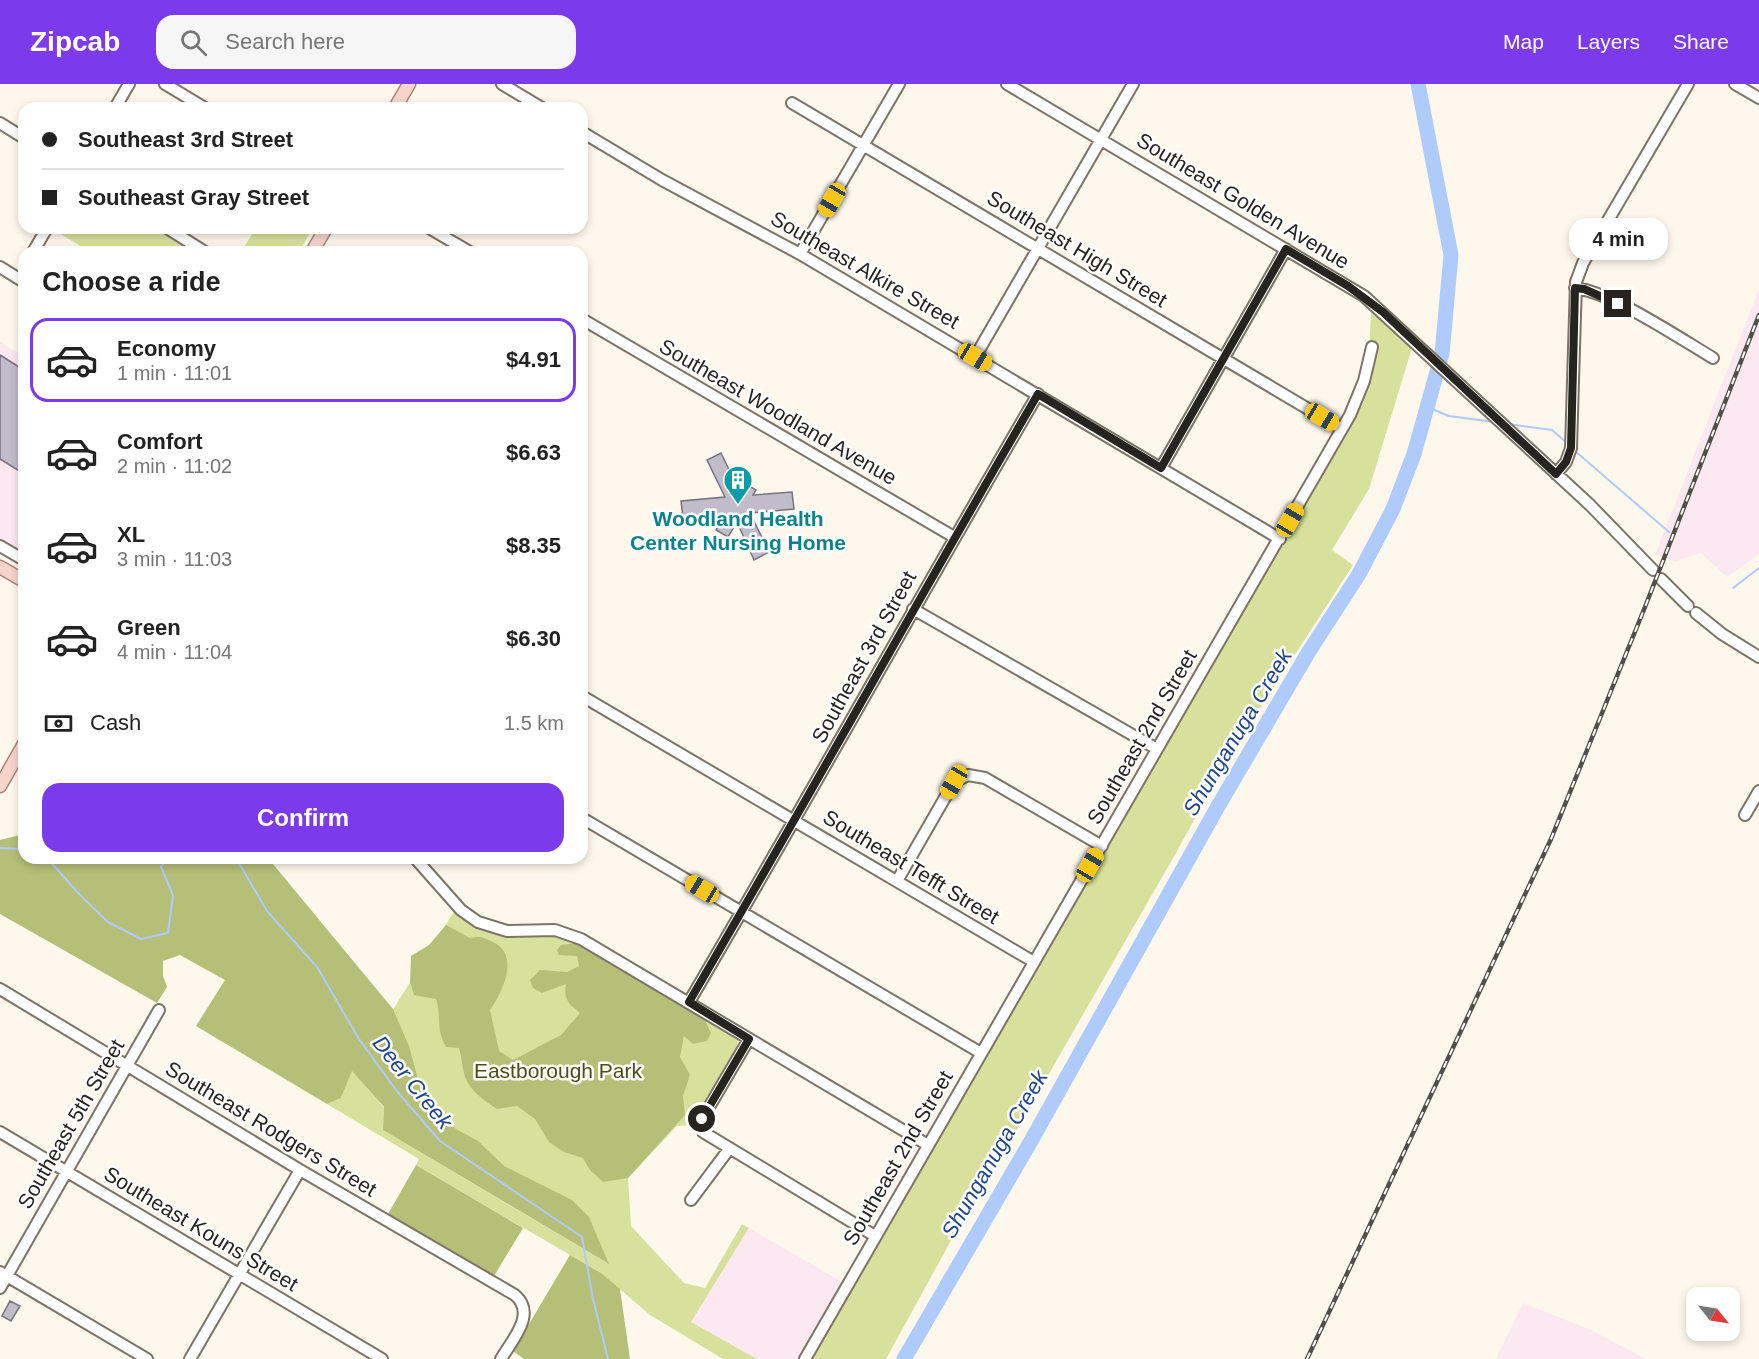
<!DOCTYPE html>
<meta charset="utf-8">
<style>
body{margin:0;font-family:Helvetica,sans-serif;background:#f6f6f6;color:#222;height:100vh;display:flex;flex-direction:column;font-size:22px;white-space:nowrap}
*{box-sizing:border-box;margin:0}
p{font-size:20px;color:#767676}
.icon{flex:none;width:33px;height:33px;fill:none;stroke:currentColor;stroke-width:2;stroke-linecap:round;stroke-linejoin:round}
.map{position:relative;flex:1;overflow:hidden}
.panel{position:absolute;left:18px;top:162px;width:570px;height:618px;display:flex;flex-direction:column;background:#fff;border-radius:18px;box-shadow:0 3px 9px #0003}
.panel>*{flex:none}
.guide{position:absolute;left:18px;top:18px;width:570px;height:132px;border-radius:18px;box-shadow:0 3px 9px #0003;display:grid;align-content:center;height:132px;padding:0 24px;background:#fff}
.needle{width:39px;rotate:120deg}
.buttons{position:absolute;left:1686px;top:1203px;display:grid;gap:12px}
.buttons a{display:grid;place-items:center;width:54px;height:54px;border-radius:12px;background:#fff;box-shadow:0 3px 9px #0003;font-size:30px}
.end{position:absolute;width:27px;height:27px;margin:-14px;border:8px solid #27241f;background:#fff;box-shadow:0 0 0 3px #fff}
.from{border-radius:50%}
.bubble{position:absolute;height:42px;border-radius:18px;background:#fff;box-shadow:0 3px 9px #0003;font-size:20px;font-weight:600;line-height:42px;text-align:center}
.car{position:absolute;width:18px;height:36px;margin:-18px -9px;border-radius:8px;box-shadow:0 0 4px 2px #0007;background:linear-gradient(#f5c518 24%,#345 0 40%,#f5c518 0 76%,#345 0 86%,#f5c518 0)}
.guide b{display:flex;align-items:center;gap:21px;height:57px;font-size:22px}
.guide b+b{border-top:2px solid #e0e0e0}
.guide i{width:15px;height:15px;background:#222}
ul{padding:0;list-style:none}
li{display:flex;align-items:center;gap:18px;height:84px;margin:0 12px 9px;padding:0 12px;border:3px solid transparent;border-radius:18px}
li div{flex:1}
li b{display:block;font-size:22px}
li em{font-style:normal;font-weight:600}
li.on{border-color:#7c3aed}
li>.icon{width:54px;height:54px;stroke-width:1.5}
h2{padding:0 24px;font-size:27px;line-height:72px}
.pay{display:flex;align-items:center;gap:15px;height:66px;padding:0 24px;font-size:22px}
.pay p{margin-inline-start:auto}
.action{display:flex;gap:12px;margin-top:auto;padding:12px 24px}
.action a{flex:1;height:69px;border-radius:18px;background:#7c3aed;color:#fff;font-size:24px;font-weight:600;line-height:69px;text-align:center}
header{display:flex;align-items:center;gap:36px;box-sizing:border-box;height:84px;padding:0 30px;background:#7c3aed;color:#fff}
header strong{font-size:28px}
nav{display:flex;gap:33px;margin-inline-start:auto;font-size:21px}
.search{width:420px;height:54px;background:#f6f6f6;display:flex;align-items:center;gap:15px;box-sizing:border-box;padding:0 21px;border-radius:18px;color:#767676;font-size:22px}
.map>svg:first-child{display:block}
.industrial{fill:#fce8f0}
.green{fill:#d8e19c}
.forest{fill:#b6bf77}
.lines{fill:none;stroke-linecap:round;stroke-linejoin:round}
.stream{stroke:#aecbfc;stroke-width:2}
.river{stroke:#aecbfc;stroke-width:15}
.building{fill:#c1bbca;stroke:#797381;stroke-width:1.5}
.minor-casing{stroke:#7c7467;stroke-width:14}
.major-casing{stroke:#aa8479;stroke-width:15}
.minor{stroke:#fff;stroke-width:10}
.major{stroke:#f6d4cb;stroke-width:12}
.rail-casing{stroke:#524e48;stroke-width:4.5}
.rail{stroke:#fff;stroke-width:2;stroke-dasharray:7;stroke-linecap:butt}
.route{stroke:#27241f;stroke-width:8}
.labels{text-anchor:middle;stroke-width:5;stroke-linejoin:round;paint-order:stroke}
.street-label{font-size:21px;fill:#27241f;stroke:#fff}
.culture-label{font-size:21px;font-weight:bold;fill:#0d838f;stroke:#fff}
.park-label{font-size:21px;fill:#4a4f19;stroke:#fff}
.water-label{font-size:22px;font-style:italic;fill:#20468d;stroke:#fff}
</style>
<header>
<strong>Zipcab</strong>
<div class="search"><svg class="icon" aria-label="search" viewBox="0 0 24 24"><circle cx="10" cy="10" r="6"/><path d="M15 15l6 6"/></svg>Search here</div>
<nav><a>Map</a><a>Layers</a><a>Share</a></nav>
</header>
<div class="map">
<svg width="1759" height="1275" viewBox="0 0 1759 1275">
<rect width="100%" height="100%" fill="#fef8ec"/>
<path class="industrial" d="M 1759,205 L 1759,470 L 1727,493 L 1701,469 L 1675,477 L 1655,471 Z
M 0,258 L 24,273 L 24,470 L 0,456 Z
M 749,1144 L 842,1198 L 798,1275 L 757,1275 L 691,1238 Z
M 1523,1219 L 1591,1246 L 1646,1275 L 1496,1275 Z"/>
<path class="green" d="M 51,144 L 161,144 L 198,168 L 90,168 Z
M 256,144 L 313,144 L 299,168 L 241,168 Z
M 1371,225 L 1412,264 L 1369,405 L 1332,466 L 1353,481 L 1228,674 L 1176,769 L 993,1087 L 967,1114 L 959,1142 L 886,1275 L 810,1275 L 1345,350 L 1360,322 L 1368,299 Z
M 455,826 L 478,843 L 501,851 L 563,852 L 738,955 C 738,979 697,1013 696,1041 L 677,1042 L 628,1094 L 631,1142 L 684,1199 L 705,1204 L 742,1140 L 749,1144 L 691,1238 L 757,1275 L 723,1275 L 650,1231 L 601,1189 L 416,1081 L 419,1075 L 327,1020 L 341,1014 L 352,986 L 384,1024 L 383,1046 L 607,1179 L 446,1056 L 371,961 Z"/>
<path class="forest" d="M 24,750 L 24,774 L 120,774 L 140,779 L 144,774 L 268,774 L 393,925 L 409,962 L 422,1010 L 456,1045 L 478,1057 L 504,1082 L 572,1116 L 589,1133 L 609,1180 L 383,1046 L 384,1023 L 352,987 L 341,1014 L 327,1020 L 196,942 L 225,896 L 180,871 L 163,877 L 163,892 L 167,903 L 157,919 L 0,830 L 0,756 Z
M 446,841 L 470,854 C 480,852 483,853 493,858 C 521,871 502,909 490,926 L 499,967 L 513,976 L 561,951 L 580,929 C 569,920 563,915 566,900 L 542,909 L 533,904 L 530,896 L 540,886 L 567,888 L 579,882 L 577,872 L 559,871 L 557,866 L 561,861 L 576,859 L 704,934 L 711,949 L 707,957 L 693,960 L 684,952 L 680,973 L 690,991 L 683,1012 L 685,1031 L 628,1094 L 603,1098 L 590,1086 L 583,1074 L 564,1068 L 549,1058 L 535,1035 L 517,1022 L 497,1025 C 486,1018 470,1007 465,993 C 462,984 462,974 459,964 L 446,963 C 435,944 442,933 436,915 L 414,911 L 410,898 L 411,872 L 429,861 Z
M 416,1081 L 523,1144 L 494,1192 L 388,1130 Z
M 570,1171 L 601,1189 L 620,1205 L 630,1275 L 524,1275 L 513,1267 Z"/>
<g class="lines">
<path class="stream" d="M 1427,323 L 1449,332 L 1494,338
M 1508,340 L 1552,346 L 1567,359
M 1575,367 L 1669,448
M 1733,504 L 1759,484
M 0,764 L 24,765
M 47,774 L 79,810 L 108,838 L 141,855 L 168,849 L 173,811 L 161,783 L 167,774
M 236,774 L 267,827 L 317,883 L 359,955 L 396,1006 L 440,1057 L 582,1153 L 593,1215 L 608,1275"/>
<path class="river" d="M 904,1275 L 1031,1057 L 1217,724 L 1308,569 L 1359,490 L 1393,425 L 1414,370 L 1442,270 L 1451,171 L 1418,0"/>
</g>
<path class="building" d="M 0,271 L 24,286 L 24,390 L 0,375 Z
M 721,369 L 739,406 L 743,398 L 756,406 L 753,411 L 792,408 L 794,425 L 750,429 L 769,468 L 754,476 L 737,438 L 728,453 L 716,446 L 724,431 L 683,434 L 681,417 L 725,413 L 707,376 Z
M 10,1217 L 20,1222 L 11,1237 L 2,1232 Z"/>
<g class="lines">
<g class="minor-casing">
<path id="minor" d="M 165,0 L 205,24
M 502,0 L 542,24
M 1007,0 L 1364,212 L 1590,421 L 1653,486
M 1735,0 L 1759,14
M 792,19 L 1342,345
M 115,24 L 129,0
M 0,39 L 24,54
M 582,48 L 662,96 L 800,170 L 1280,455
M 167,144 L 205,168
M 429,144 L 470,168
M 33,168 L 47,144
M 800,170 L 899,0
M 0,183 L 24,198
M 1575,204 C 1609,207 1681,255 1713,274
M 582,235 L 954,453
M 975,273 L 1133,0
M 1161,384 L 1286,165
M 1556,390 L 1566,378 L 1571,364 L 1576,198 L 1583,179 L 1688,0
M 0,462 L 24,476
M 1661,495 L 1688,522
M 913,525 L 1157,665
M 1696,529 L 1722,550 L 1759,573
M 582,612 L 1034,878
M 1745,731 L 1759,707
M 582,734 L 981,969
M 415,774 L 461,826 L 478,838 L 507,847 L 555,846 L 581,855 L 928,1061
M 897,797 L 954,698 L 968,691 L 985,694 L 1102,762
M 0,905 L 300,1086 L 515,1211 C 537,1230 512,1256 501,1275
M 689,918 C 807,717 920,512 1038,310
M 749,955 L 702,1035 L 703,1048 L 875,1152
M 0,1048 L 382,1275
M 691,1116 L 729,1065
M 0,1188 L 147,1275
M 0,1204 L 159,926
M 190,1275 L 300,1086
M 805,1275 L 1350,331 L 1364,297 L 1372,263"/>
</g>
<g class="major-casing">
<path id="major" d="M 395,24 L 409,0
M 312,168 L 326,144
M 0,483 L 24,497
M 0,702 L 24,660"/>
</g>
<use href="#minor" class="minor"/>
<use href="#major" class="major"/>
<g class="rail-casing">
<path id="rail" d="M 1307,1275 L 1551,755 L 1645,523 L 1759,231"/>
</g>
<use href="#rail" class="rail"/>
</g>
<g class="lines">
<path class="route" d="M 702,1035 L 749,955 L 689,918 C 807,717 920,512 1038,310 L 1161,384 L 1286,165 L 1348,202 L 1383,228 L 1556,390 L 1566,378 L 1571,364 L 1575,204 L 1584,205 L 1618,220"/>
</g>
<defs>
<g id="building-pin" transform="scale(1.5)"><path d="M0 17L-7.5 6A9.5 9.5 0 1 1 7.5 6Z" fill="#0f9aa8" stroke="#fff"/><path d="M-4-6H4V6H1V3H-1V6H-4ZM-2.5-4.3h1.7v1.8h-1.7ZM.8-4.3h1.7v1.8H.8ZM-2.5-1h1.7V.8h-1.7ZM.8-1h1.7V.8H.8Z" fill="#fff"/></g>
</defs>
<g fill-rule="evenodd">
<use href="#building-pin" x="738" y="396"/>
</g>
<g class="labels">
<g class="street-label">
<text transform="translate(1243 117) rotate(31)" y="7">Southeast Golden Avenue</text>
<text transform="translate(1077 165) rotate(31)" y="7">Southeast High Street</text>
<text transform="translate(865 186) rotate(30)" y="7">Southeast Alkire Street</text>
<text transform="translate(778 328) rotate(30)" y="7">Southeast Woodland Avenue</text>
<text transform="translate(864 573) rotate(-61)" y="7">Southeast 3rd Street</text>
<text transform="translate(1142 653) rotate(-60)" y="7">Southeast 2nd Street</text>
<text transform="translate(911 783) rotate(31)" y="7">Southeast Tefft Street</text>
<text transform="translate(71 1040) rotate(-60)" y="7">Southeast 5th Street</text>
<text transform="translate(271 1045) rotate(31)" y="7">Southeast Rodgers Street</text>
<text transform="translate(898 1074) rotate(-60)" y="7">Southeast 2nd Street</text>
<text transform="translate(201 1145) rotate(31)" y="7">Southeast Kouns Street</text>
</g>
<g class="culture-label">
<text x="738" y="442">Woodland Health<tspan x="738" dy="24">Center Nursing Home</tspan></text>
</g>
<g class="park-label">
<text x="558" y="994">Eastborough Park</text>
</g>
<g class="water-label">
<text transform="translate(1237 648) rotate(-59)" y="8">Shunganuga Creek</text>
<text transform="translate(413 998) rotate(51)" y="8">Deer Creek</text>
<text transform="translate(994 1070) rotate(-60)" y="8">Shunganuga Creek</text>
</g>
</g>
</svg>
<div class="buttons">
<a><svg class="needle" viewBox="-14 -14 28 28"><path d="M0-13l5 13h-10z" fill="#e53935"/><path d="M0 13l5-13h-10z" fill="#767676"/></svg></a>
</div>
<i class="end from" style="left:702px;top:1035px"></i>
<i class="end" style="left:1618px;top:220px"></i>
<div class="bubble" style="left:1569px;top:134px;width:99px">4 min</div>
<i class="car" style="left:832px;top:116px;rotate:210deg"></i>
<i class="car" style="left:975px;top:273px;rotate:121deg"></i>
<i class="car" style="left:1322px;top:333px;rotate:121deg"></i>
<i class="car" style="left:1290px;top:436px;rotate:30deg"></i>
<i class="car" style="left:954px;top:698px;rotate:210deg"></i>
<i class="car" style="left:1090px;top:781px;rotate:30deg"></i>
<i class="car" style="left:702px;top:805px;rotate:301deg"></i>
<div class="guide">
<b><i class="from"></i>Southeast 3rd Street</b>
<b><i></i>Southeast Gray Street</b>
</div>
<section class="panel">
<h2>Choose a ride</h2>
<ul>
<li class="on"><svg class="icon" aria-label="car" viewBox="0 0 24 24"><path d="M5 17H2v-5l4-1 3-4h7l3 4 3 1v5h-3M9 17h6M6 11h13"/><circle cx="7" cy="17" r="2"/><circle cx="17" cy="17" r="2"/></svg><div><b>Economy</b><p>1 min · 11:01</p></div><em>$4.91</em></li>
<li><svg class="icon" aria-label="car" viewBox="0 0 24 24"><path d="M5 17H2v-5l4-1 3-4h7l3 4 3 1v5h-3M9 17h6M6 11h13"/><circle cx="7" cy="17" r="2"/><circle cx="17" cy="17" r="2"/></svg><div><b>Comfort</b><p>2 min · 11:02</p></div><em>$6.63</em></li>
<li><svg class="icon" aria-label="car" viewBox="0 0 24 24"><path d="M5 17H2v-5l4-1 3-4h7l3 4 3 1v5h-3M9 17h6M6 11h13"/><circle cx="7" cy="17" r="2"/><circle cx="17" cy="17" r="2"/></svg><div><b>XL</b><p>3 min · 11:03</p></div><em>$8.35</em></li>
<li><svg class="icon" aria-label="car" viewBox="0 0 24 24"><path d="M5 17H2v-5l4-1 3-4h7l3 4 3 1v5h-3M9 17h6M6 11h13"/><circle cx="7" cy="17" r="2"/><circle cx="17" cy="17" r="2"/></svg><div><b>Green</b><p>4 min · 11:04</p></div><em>$6.30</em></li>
</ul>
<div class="pay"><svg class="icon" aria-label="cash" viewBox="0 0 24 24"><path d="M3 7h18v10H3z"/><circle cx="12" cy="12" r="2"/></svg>Cash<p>1.5 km</p></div>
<div class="action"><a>Confirm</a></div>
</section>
</div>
